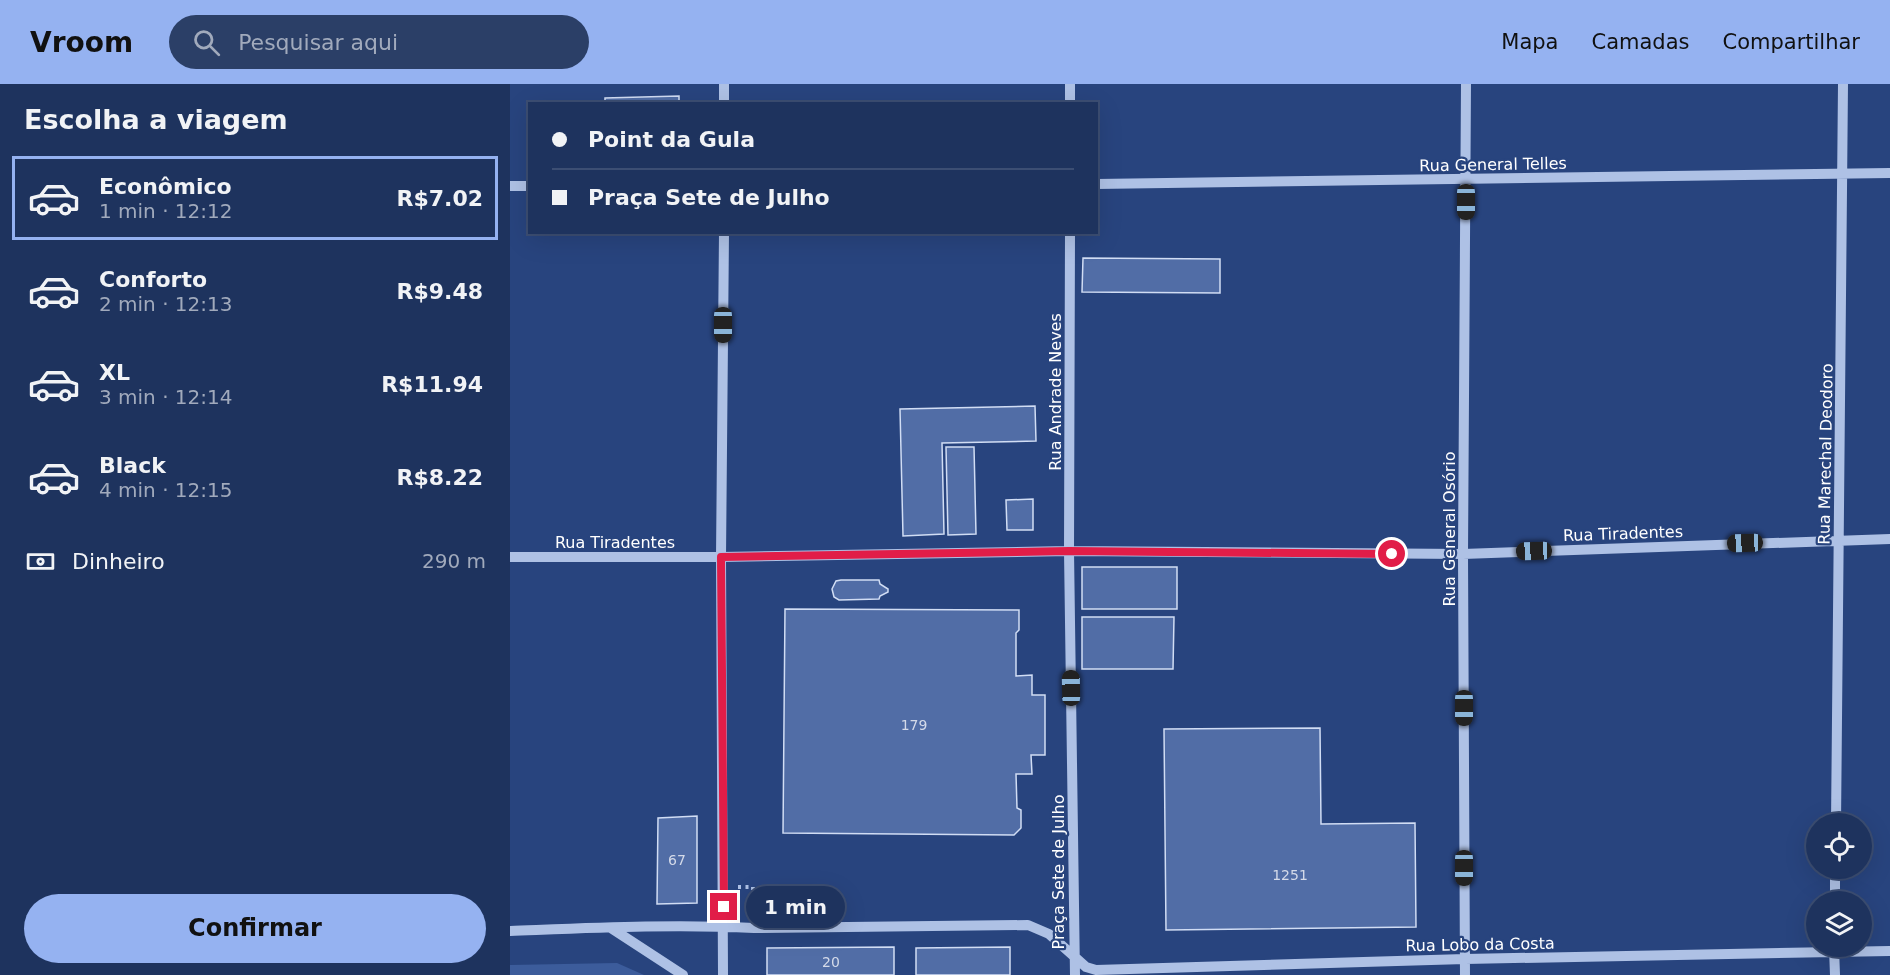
<!DOCTYPE html>
<html lang="pt">
<meta charset="utf-8">
<style>
body{margin:0;font-family:"DejaVu Sans",sans-serif;background:#2b3f67;color:#f1f3f6;height:100vh;display:flex;flex-direction:column;font-size:22px;white-space:nowrap}
*{box-sizing:border-box;margin:0}
p{font-size:20px;color:#a1aabc}
.icon{flex:none;width:33px;height:33px;fill:none;stroke:currentColor;stroke-width:2;stroke-linecap:round;stroke-linejoin:round}
.map{position:relative;flex:1;overflow:hidden}
.panel{display:flex;flex-direction:column;background:#1e335e;width:510px}
.panel>*{flex:none}
.hud{position:absolute;left:18px;top:18px;width:570px;height:132px;border-radius:0px;box-shadow:0 6px 24px #0002,0 0 0 2px #3c4e73;display:grid;align-content:center;height:132px;padding:0 24px;background:#1e335e}
.buttons{position:absolute;left:1296px;top:729px;display:grid;gap:12px}
.buttons a{display:grid;place-items:center;width:66px;height:66px;border-radius:50%;background:#1e335e;box-shadow:0 6px 24px #0002,0 0 0 2px #3c4e73;font-size:30px}
.end{position:absolute;width:27px;height:27px;margin:-14px;border:8px solid #e11d48;background:#fff;box-shadow:0 0 0 3px #fff}
.from{border-radius:50%}
.bubble{position:absolute;height:42px;border-radius:21px;background:#1e335e;box-shadow:0 6px 24px #0002,0 0 0 2px #3c4e73;font-size:20px;font-weight:700;line-height:42px;text-align:center}
.car{position:absolute;width:18px;height:36px;margin:-18px -9px;border-radius:8px;box-shadow:0 0 4px 2px #0007;background:linear-gradient(#222 24%,#8ab4d8 0 40%,#222 0 76%,#8ab4d8 0 86%,#222 0)}
.hud b{display:flex;align-items:center;gap:21px;height:57px;font-size:22px}
.hud b+b{border-top:2px solid #3c4e73}
.hud i{width:15px;height:15px;background:#f1f3f6}
ul{padding:0;list-style:none}
li{display:flex;align-items:center;gap:18px;height:84px;margin:0 12px 9px;padding:0 12px;border:3px solid transparent;border-radius:0px}
li div{flex:1}
li b{display:block;font-size:22px}
li em{font-style:normal;font-weight:700}
li.active{border-color:#95b2f1}
li>.icon{width:54px;height:54px;stroke-width:1.5}
h2{padding:0 24px;font-size:27px;line-height:72px}
.pay{display:flex;align-items:center;gap:15px;height:66px;padding:0 24px;font-size:22px}
.pay p{margin-inline-start:auto}
.action{display:flex;gap:12px;margin-top:auto;padding:12px 24px}
.action a{flex:1;height:69px;border-radius:36px;background:#95b2f1;color:#111;font-size:24px;font-weight:700;line-height:69px;text-align:center}
header{display:flex;align-items:center;gap:36px;box-sizing:border-box;height:84px;padding:0 30px;background:#95b2f1;color:#111}
header strong{font-size:28px}
nav{display:flex;gap:33px;margin-inline-start:auto;font-size:21px}
.search{width:420px;height:54px;background:#2b3f67;display:flex;align-items:center;gap:15px;box-sizing:border-box;padding:0 21px;border-radius:33px;color:#a1aabc;font-size:22px}
main{display:flex;flex:1;min-height:0}
.map>svg:first-child{display:block}
.green{fill:#3c5c9b}
.building{fill:#516da6;stroke:#d1ddf4;stroke-width:1.5}
.lines{fill:none;stroke-linecap:round;stroke-linejoin:round}
.path{stroke:#aec1e5;stroke-width:4;stroke-dasharray:3 4.5;stroke-linecap:butt}
.minor{stroke:#aec1e5;stroke-width:10}
.route{stroke:#e11d48;stroke-width:8}
.labels{text-anchor:middle;stroke-width:4.5;stroke-linejoin:round;paint-order:stroke}
.number-label{font-size:14px;fill:#d4dae9}
.street-label{font-size:16px;fill:#fff;stroke:#28447e}
</style>
<header>
<strong>Vroom</strong>
<div class="search"><svg class="icon" aria-label="search" viewBox="0 0 24 24"><circle cx="10" cy="10" r="6"/><path d="M15 15l6 6"/></svg>Pesquisar aqui</div>
<nav><a>Mapa</a><a>Camadas</a><a>Compartilhar</a></nav>
</header>
<main>
<section class="panel">
<h2>Escolha a viagem</h2>
<ul>
<li class="active"><svg class="icon" aria-label="car" viewBox="0 0 24 24"><path d="M5 17H2v-5l4-1 3-4h7l3 4 3 1v5h-3M9 17h6M6 11h13"/><circle cx="7" cy="17" r="2"/><circle cx="17" cy="17" r="2"/></svg><div><b>Econômico</b><p>1 min · 12:12</p></div><em>R$7.02</em></li>
<li><svg class="icon" aria-label="car" viewBox="0 0 24 24"><path d="M5 17H2v-5l4-1 3-4h7l3 4 3 1v5h-3M9 17h6M6 11h13"/><circle cx="7" cy="17" r="2"/><circle cx="17" cy="17" r="2"/></svg><div><b>Conforto</b><p>2 min · 12:13</p></div><em>R$9.48</em></li>
<li><svg class="icon" aria-label="car" viewBox="0 0 24 24"><path d="M5 17H2v-5l4-1 3-4h7l3 4 3 1v5h-3M9 17h6M6 11h13"/><circle cx="7" cy="17" r="2"/><circle cx="17" cy="17" r="2"/></svg><div><b>XL</b><p>3 min · 12:14</p></div><em>R$11.94</em></li>
<li><svg class="icon" aria-label="car" viewBox="0 0 24 24"><path d="M5 17H2v-5l4-1 3-4h7l3 4 3 1v5h-3M9 17h6M6 11h13"/><circle cx="7" cy="17" r="2"/><circle cx="17" cy="17" r="2"/></svg><div><b>Black</b><p>4 min · 12:15</p></div><em>R$8.22</em></li>
</ul>
<div class="pay"><svg class="icon" aria-label="cash" viewBox="0 0 24 24"><path d="M3 7h18v10H3z"/><circle cx="12" cy="12" r="2"/></svg>Dinheiro<p>290 m</p></div>
<div class="action"><a>Confirmar</a></div>
</section>
<div class="map">
<svg width="1380" height="891" viewBox="0 0 1380 891">
<rect width="100%" height="100%" fill="#28447e"/>
<path class="green" d="M 107,879 L 134,891 L 0,891 L 0,881 Z"/>
<path class="building" d="M 169,12 L 169,20 L 95,20 L 95,14 Z
M 573,174 L 710,175 L 710,209 L 572,208 Z
M 525,322 L 526,357 L 432,359 L 434,450 L 393,452 L 390,325 Z
M 436,363 L 464,363 L 466,450 L 438,451 Z
M 523,415 L 523,446 L 497,446 L 496,416 Z
M 572,483 L 667,483 L 667,525 L 572,525 Z
M 331,496 L 369,496 L 370,500 L 378,505 L 378,508 L 370,512 L 369,515 L 329,516 L 324,513 L 322,505 L 326,497 Z
M 275,525 L 509,526 L 509,546 L 506,549 L 506,592 L 522,591 L 522,611 L 535,611 L 535,671 L 521,671 L 522,690 L 506,690 L 507,724 L 511,726 L 511,744 L 504,751 L 273,749 Z
M 572,533 L 664,533 L 663,585 L 572,585 Z
M 810,644 L 811,740 L 905,739 L 906,843 L 656,846 L 654,645 Z
M 187,732 L 187,819 L 147,820 L 148,734 Z
M 384,863 L 384,891 L 257,891 L 257,864 Z
M 500,863 L 500,891 L 406,891 L 406,864 Z"/>
<g class="lines">
<path class="path" d="M 228,803 L 243,803 L 244,829"/>
<path class="minor" d="M 214,0 L 214,20
M 560,0 L 560,20
M 586,100 L 1380,89
M 0,102 L 20,102
M 560,148 L 559,467 L 565,891
M 0,473 L 211,473 L 559,467 L 953,470 L 1380,455
M 1326,740 L 1333,0
M 1325,818 L 1325,784
M 101,844 L 173,891
M 0,847 C 81,844 163,840 244,844 L 518,841 L 539,850 L 576,883 L 586,886 L 955,875 L 1380,867
M 1324,864 L 1325,891
M 213,891 L 211,473 L 214,148
M 955,891 L 953,470 L 956,0"/>
</g>
<g class="lines">
<path class="route" d="M 214,823 L 211,473 L 559,467 L 882,470"/>
</g>
<g class="labels">
<g class="number-label">
<text x="404" y="646">179</text>
<text x="167" y="781">67</text>
<text x="780" y="796">1251</text>
<text x="321" y="883">20</text>
</g>
<g class="street-label">
<text transform="translate(983 80) rotate(-1)" y="6">Rua General Telles</text>
<text transform="translate(545 308) rotate(-90)" y="6">Rua Andrade Neves</text>
<text transform="translate(1315 370) rotate(-89)" y="6">Rua Marechal Deodoro</text>
<text transform="translate(939 445) rotate(-90)" y="6">Rua General Osório</text>
<text transform="translate(1113 449) rotate(-2)" y="6">Rua Tiradentes</text>
<text x="105" y="464">Rua Tiradentes</text>
<text transform="translate(548 788) rotate(-90)" y="6">Praça Sete de Julho</text>
<text transform="translate(970 860) rotate(-1)" y="6">Rua Lobo da Costa</text>
</g>
</g>
</svg>
<div class="buttons">
<a><svg class="icon" aria-label="locate" viewBox="0 0 24 24"><circle cx="12" cy="12" r="6"/><path d="M12 2v4M12 18v4M2 12h4M18 12h4"/></svg></a>
<a><svg class="icon" aria-label="layers" viewBox="0 0 24 24"><path d="M12 4l9 5-9 5-9-5zM3 14l9 5 9-5"/></svg></a>
</div>
<i class="end from" style="left:882px;top:470px"></i>
<i class="end" style="left:214px;top:823px"></i>
<div class="bubble" style="left:236px;top:802px;width:99px">1 min</div>
<i class="car" style="left:956px;top:118px;rotate:180deg"></i>
<i class="car" style="left:213px;top:241px;rotate:180deg"></i>
<i class="car" style="left:1235px;top:459px;rotate:268deg"></i>
<i class="car" style="left:1024px;top:467px;rotate:268deg"></i>
<i class="car" style="left:561px;top:604px;rotate:359deg"></i>
<i class="car" style="left:954px;top:624px;rotate:180deg"></i>
<i class="car" style="left:954px;top:784px;rotate:180deg"></i>
<div class="hud">
<b><i class="from"></i>Point da Gula</b>
<b><i></i>Praça Sete de Julho</b>
</div>
</div>
</main>
